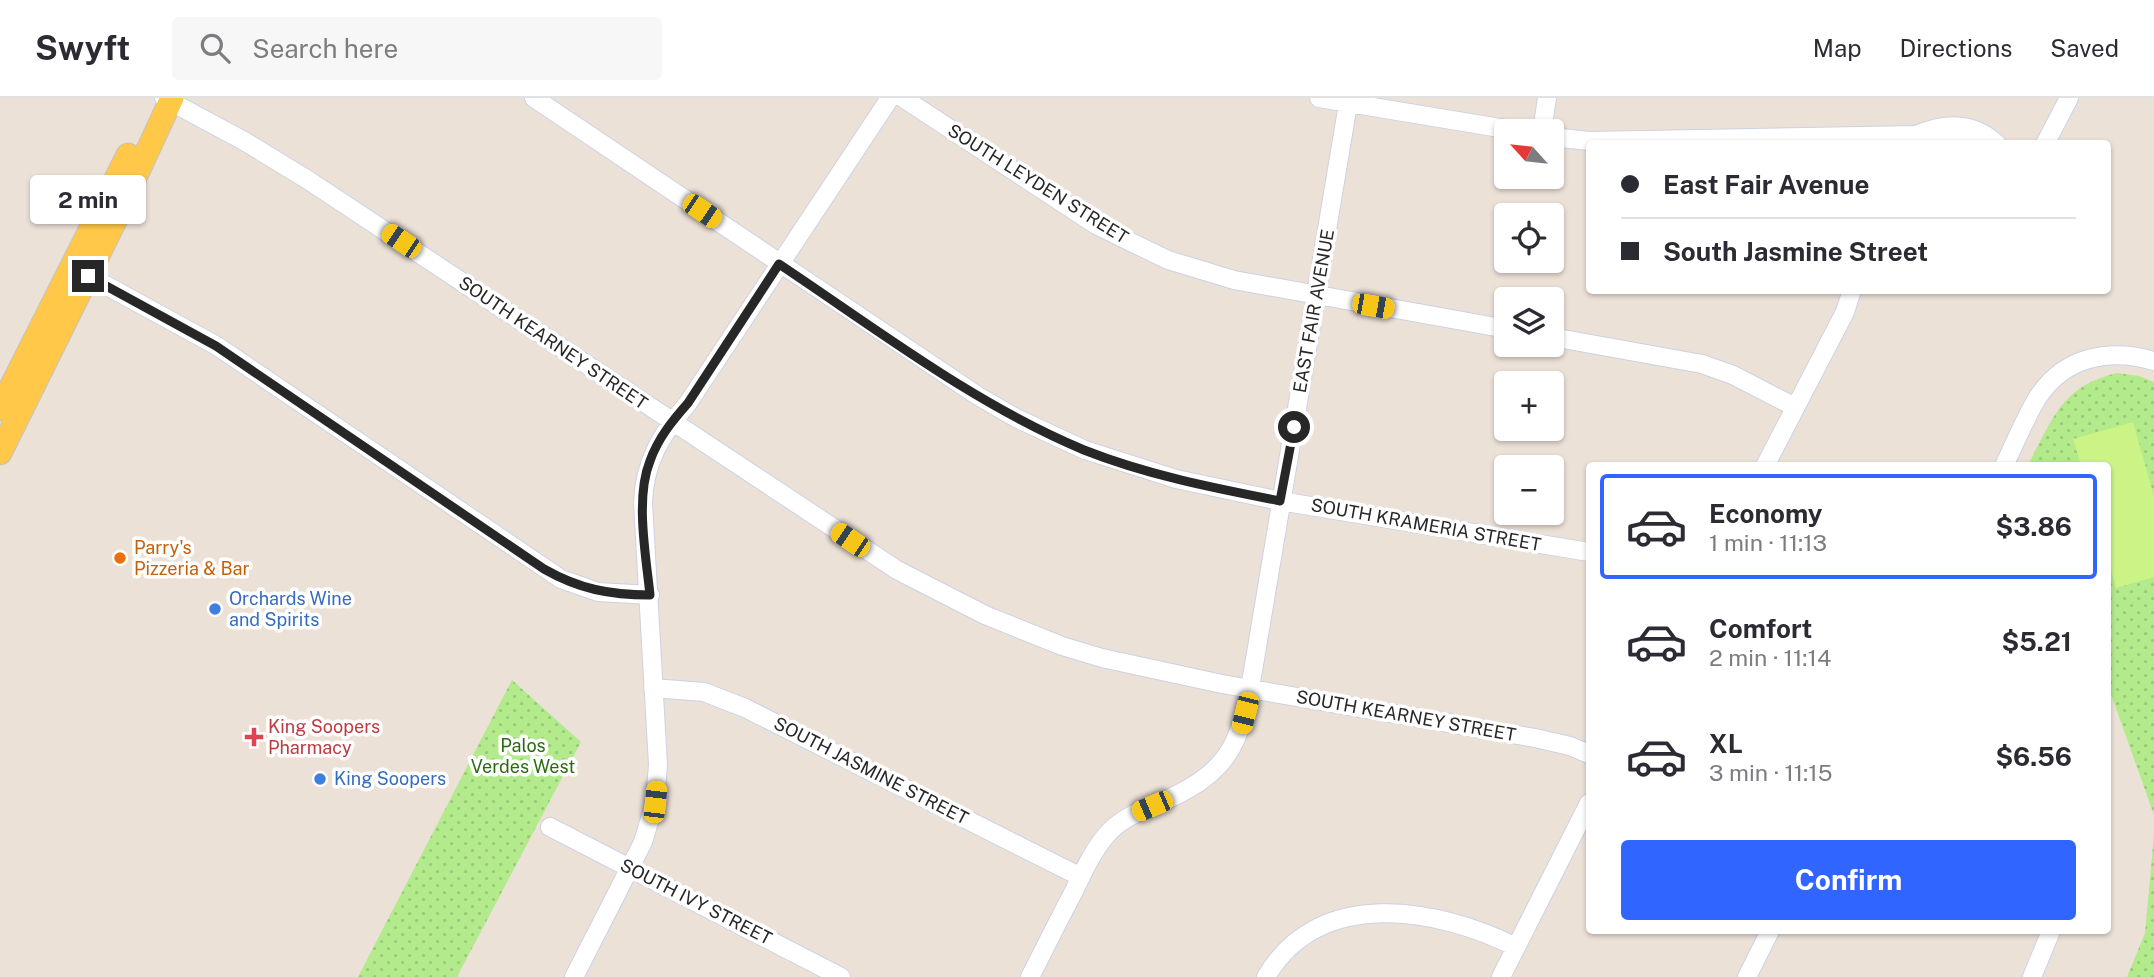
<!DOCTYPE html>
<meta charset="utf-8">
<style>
body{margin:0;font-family:"Public Sans",sans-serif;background:#f7f7f7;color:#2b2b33;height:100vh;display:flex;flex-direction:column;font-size:26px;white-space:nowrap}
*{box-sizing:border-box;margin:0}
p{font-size:23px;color:#7c7c81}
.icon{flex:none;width:38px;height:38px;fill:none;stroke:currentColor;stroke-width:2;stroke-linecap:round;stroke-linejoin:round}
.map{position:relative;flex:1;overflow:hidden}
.panel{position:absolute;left:1586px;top:364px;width:525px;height:472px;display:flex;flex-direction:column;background:#fff;border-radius:7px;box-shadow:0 2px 5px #0004}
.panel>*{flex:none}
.guide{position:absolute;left:1586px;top:42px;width:525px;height:154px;border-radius:7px;box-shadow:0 2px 5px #0004;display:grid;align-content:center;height:154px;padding:0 35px;background:#fff}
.needle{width:46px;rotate:297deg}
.controls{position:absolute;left:1494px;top:21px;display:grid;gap:14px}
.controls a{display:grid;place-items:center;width:70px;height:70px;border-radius:7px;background:#fff;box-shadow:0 2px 5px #0004;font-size:35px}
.end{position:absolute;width:32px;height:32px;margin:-16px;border:9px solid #272727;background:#fff;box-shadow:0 0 0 4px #fff}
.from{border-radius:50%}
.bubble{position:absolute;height:49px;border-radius:7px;background:#fff;box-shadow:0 2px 5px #0004;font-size:23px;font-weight:700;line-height:49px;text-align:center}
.car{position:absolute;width:21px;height:42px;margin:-21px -10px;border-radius:9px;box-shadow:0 0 5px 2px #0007;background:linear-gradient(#f5c518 24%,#345 0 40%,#f5c518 0 76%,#345 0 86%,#f5c518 0)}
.guide b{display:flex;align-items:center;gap:24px;height:66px;font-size:26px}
.guide b+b{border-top:2px solid #e1e1e2}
.guide i{width:18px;height:18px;background:#2b2b33}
ul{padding:12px 0 0;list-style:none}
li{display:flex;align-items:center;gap:21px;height:105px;margin:0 14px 10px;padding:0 21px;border:4px solid transparent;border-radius:7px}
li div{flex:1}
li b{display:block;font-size:26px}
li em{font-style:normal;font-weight:700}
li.current{border-color:#3165ff}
li>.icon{width:63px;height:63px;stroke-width:1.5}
.primary-button{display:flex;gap:14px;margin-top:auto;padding:14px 35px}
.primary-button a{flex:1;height:80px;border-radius:7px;background:#3165ff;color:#fff;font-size:28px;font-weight:700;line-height:80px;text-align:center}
header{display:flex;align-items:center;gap:42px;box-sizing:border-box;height:98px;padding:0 35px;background:#fff;border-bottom:2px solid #e1e1e2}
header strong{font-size:33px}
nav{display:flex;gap:38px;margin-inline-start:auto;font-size:24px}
.search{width:490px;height:63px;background:#f7f7f7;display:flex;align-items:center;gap:18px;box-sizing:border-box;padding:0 24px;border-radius:7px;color:#7c7c81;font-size:26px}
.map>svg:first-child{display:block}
.grass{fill:url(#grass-dots)}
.pitch{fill:#ccf386}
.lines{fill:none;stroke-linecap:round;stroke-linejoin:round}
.minor-casing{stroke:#ccd2e3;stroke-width:20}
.major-casing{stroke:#c3c3c3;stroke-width:25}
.minor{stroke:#fff;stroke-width:18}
.major{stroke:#ffc849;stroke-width:23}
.route{stroke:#272727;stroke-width:9}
.food-dot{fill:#e8710a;stroke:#fff;stroke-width:2.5}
.shop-dot{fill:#3f7fe0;stroke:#fff;stroke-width:2.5}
.health-dot{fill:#e0444e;stroke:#fff;stroke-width:2.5}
.labels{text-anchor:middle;stroke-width:7;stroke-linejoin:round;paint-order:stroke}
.street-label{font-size:18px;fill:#272727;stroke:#fff}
.food-label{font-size:18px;fill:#c56008;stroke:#fff;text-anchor:start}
.shop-label{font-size:18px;fill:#366cbe;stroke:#fff;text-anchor:start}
.health-label{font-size:18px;fill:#be3a42;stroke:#fff;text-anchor:start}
.park-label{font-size:18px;fill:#2a6b11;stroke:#fff}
</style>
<header>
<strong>Swyft</strong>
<div class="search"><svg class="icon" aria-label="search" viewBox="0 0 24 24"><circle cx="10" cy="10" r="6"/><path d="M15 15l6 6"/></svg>Search here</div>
<nav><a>Map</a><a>Directions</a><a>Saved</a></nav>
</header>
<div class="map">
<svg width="2154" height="879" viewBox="0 0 2154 879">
<defs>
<pattern id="grass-dots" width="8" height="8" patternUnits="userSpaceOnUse" patternTransform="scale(1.75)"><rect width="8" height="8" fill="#b2ea8c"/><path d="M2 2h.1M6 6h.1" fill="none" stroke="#99c979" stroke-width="1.8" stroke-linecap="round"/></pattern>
</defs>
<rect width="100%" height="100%" fill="#ece1d7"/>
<path class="grass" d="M 2117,275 L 2139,278 L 2154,284 L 2154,717 L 2107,585 L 2107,368 L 2029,368 L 2029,365 C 2053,320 2062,288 2117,275 Z
M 512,582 L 581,644 L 457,879 L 358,879 Z
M 2154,737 L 2154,879 L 2127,879 L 2145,835 Z"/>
<path class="pitch" d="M 2133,324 L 2154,398 L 2154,479 L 2116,490 L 2107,458 L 2107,368 L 2081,367 L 2073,341 Z"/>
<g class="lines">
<g class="minor-casing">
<path id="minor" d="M 164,0 L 244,43 L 308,82 L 897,472 L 985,517 L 1062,548 L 1102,560 L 1222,586 L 1535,640 L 1570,648 L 1589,656
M 534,0 L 978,298 L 1016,320 L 1085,352 L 1176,381 L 1280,403 L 1589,454
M 903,0 L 1096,127 L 1168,162 L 1234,182 L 1507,231
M 1319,0 L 1518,33
M 1542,33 L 1547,0
M 1916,37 L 1927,42 L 1967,46
M 1552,39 L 1589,43 L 1916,37 C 1945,25 1972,23 1997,46
M 2045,46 L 2069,0
M 78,172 L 217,248 L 561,481 L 598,494 L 650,497
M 1552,239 L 1702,266 L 1733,277 L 1795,309
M 1765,368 L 1845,214 L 1852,192
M 2004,368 C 2015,345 2025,320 2038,299 C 2065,258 2110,250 2154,263
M 653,590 L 704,594 L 745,610 L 1081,779
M 550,729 L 841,879
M 574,879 L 643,744 L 655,704 L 658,667 L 643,405 C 644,364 662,335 688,305 L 890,0
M 1030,879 C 1045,850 1059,821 1074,793 C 1084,772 1094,750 1110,733 C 1125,718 1147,710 1166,702 C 1237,670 1241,638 1254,567 L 1349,0
M 1266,879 C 1319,788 1438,810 1516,849
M 1501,879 L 1589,705
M 1747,879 L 1770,833
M 2032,879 L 2051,833"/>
</g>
<g class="major-casing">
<path id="major" d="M 0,311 L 128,57
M 0,355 L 114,125 L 172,0"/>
</g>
<use href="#minor" class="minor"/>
<use href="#major" class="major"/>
</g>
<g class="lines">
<path class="route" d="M 88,178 L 216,248 L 544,471 C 579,491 610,497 650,497 C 646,458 635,400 650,363 C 658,340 673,322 688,305 L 779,166 C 878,232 974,306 1084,352 C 1147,377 1214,390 1280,403 L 1294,329"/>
</g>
<circle class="food-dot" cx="120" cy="460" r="7"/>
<g class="shop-dot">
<circle cx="215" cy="511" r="7"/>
<circle cx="320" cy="681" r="7"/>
</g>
<path class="health-dot" d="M250.5 628.5h7v7h7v7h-7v7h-7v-7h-7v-7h7z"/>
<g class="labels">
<g class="street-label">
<text transform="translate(1038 86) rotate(32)" y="6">SOUTH LEYDEN STREET</text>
<text transform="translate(1314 213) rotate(-80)" y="6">EAST FAIR AVENUE</text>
<text transform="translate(553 245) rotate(34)" y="6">SOUTH KEARNEY STREET</text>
<text transform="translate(1426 427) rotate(10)" y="6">SOUTH KRAMERIA STREET</text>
<text transform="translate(1406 618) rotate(10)" y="6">SOUTH KEARNEY STREET</text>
<text transform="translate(871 673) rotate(27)" y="6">SOUTH JASMINE STREET</text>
<text transform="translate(696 804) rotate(27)" y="6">SOUTH IVY STREET</text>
</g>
<g class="food-label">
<text x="134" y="456">Parry's<tspan x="134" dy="21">Pizzeria &amp; Bar</tspan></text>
</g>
<g class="shop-label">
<text x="229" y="507">Orchards Wine<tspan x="229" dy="21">and Spirits</tspan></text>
<text x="334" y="687">King Soopers</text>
</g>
<g class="health-label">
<text x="268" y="635">King Soopers<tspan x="268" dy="21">Pharmacy</tspan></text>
</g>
<g class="park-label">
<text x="523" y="654">Palos<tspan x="523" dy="21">Verdes West</tspan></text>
</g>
</g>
</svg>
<div class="controls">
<a><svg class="needle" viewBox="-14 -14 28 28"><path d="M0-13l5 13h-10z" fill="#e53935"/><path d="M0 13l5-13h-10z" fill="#7c7c81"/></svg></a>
<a><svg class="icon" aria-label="locate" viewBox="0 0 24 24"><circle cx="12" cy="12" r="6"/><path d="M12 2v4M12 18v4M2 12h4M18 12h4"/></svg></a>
<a><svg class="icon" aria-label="layers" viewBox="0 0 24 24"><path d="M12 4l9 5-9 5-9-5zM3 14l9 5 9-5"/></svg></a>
<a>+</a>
<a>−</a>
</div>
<i class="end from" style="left:1294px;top:329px"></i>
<i class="end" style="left:88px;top:178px"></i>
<div class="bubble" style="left:30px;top:77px;width:116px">2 min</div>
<i class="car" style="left:702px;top:113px;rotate:124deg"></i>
<i class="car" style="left:401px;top:143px;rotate:304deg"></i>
<i class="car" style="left:1373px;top:208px;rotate:100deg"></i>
<i class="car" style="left:850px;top:442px;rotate:304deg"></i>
<i class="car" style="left:1245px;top:615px;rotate:194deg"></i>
<i class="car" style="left:655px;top:704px;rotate:6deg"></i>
<i class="car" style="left:1152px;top:708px;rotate:247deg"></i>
<div class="guide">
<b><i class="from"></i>East Fair Avenue</b>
<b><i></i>South Jasmine Street</b>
</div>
<section class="panel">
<ul>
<li class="current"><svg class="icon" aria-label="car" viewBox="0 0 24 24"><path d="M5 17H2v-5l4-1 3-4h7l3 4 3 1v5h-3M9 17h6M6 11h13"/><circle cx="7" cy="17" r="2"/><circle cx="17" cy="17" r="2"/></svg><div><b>Economy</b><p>1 min · 11:13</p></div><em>$3.86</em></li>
<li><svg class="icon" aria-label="car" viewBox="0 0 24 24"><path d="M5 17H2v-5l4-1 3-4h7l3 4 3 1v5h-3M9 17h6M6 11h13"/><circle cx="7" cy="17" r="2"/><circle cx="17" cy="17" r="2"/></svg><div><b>Comfort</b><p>2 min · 11:14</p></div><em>$5.21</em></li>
<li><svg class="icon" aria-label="car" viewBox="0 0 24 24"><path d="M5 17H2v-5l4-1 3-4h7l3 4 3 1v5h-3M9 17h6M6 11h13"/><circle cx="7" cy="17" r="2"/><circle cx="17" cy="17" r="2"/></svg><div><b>XL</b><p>3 min · 11:15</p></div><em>$6.56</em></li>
</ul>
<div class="primary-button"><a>Confirm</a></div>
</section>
</div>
